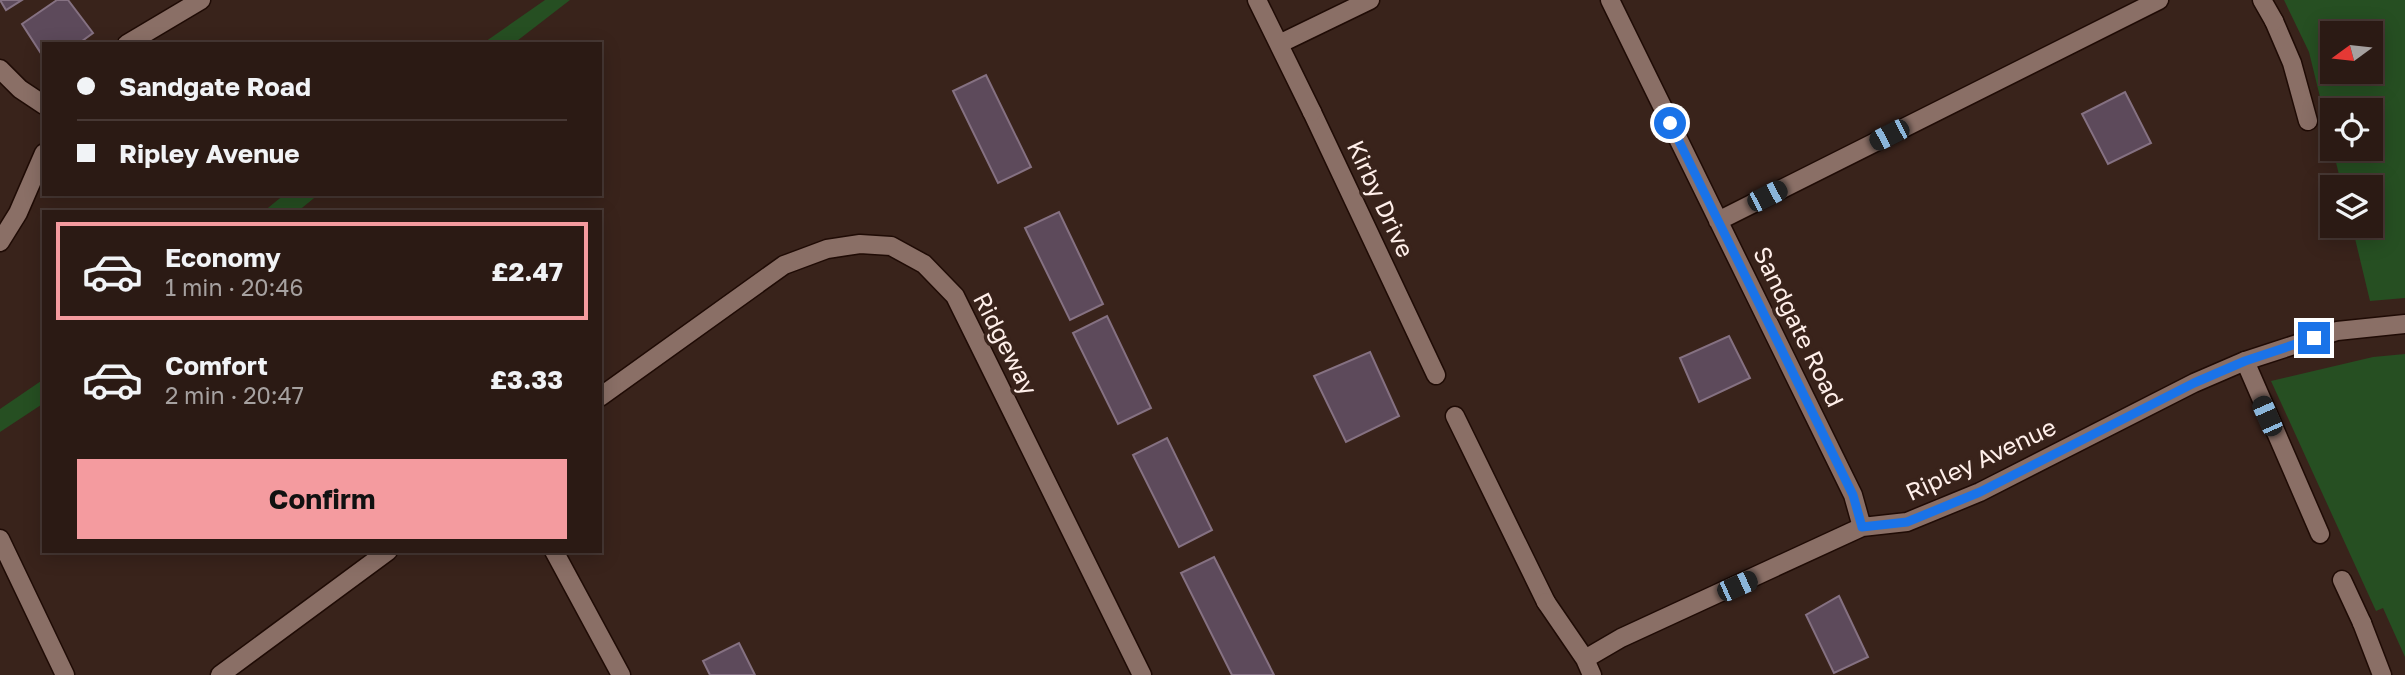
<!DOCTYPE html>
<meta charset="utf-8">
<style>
body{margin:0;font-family:"Golos Text",sans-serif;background:#33231d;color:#f1f3f6;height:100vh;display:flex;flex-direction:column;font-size:26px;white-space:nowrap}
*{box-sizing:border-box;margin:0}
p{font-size:23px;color:#a6a1a0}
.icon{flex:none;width:38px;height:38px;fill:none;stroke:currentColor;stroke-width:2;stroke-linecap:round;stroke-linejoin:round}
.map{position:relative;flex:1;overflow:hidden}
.details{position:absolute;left:42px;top:210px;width:560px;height:343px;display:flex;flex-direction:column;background:#2b1a14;border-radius:0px;box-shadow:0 4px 18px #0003,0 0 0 2px #473834}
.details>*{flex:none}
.top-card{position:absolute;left:42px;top:42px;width:560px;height:154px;border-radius:0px;box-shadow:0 4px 18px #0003,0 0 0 2px #473834;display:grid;align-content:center;height:154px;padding:0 35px;background:#2b1a14}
.needle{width:46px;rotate:255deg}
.controls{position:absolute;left:2320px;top:21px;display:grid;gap:14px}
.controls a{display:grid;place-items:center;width:63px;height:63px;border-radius:0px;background:#2b1a14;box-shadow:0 4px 18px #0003,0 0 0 2px #473834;font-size:35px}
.end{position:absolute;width:32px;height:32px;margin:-16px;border:9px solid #1a73e8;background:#fff;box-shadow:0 0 0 4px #fff}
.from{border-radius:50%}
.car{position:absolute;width:21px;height:42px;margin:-21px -10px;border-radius:9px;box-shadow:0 0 5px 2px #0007;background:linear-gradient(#222 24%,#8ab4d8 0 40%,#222 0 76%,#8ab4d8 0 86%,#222 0)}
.top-card b{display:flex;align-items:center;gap:24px;height:66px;font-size:26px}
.top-card b+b{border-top:2px solid #473834}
.top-card i{width:18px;height:18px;background:#f1f3f6}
ul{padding:12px 0 0;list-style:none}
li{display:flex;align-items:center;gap:21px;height:98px;margin:0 14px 10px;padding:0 21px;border:4px solid transparent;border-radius:0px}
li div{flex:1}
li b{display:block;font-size:26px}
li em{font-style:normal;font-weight:700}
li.current{border-color:#f49b9f}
li>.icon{width:63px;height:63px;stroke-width:1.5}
.action{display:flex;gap:14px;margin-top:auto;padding:14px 35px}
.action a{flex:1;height:80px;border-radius:0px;background:#f49b9f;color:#111;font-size:28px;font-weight:700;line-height:80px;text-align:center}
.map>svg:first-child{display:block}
.green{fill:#264f22;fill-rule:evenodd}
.building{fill:#5d4a5b;stroke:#857182;stroke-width:2}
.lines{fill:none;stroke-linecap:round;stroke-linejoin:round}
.lane-casing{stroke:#1f0b05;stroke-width:21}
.street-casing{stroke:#1f0b05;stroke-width:21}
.lane{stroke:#8a6f66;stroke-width:18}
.street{stroke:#8a6f66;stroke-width:18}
.route{stroke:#1a73e8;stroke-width:9}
.labels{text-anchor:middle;stroke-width:7;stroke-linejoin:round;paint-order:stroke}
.street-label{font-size:24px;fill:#ffefea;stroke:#39231b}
</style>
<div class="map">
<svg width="2405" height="675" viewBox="0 0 2405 675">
<rect width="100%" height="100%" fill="#39231b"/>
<path class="green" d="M 545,0 L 570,0 L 513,44 L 482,44 Z
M 2284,0 L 2405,0 L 2405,298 L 2370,301 L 2352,226 L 2371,226 L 2371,187 L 2342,187 L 2309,52 ZM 2371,33 L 2371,72 L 2333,72 L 2333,33 ZM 2333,110 L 2371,110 L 2371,149 L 2333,149 Z
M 285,194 L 319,194 L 297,212 L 263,212 Z
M 2405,354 L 2405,657 L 2383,608 L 2376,611 L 2271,381 L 2373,357 Z
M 44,379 L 44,403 L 0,432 L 0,409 Z"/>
<path class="building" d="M 0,0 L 22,0 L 6,10 Z
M 57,0 L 68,0 L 93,33 L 78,44 L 44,44 L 44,58 L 22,24 Z
M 986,75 L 1031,167 L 998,183 L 953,91 Z
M 2125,92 L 2151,143 L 2108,164 L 2082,114 Z
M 1059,212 L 1103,304 L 1070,320 L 1025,228 Z
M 1107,316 L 1151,408 L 1118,424 L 1073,333 Z
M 1729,336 L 1750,378 L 1699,402 L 1680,358 Z
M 1370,352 L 1399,416 L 1346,442 L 1314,376 Z
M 1167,438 L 1212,530 L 1179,547 L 1133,455 Z
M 1214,557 L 1274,675 L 1232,675 L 1181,573 Z
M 1839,596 L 1868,657 L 1834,673 L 1806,615 Z
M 739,643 L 755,675 L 710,675 L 703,661 Z"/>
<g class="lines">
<g class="lane-casing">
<path id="lane" d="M 2274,21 L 2292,63 L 2308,121
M 1312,112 L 1436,375
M 2245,361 L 2320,534
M 1455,416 L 1546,602
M 2342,580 L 2362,623"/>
</g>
<g class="street-casing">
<path id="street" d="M 1257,0 L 1312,112
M 1610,0 L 1853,495 L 1862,527
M 2262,0 L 2274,21
M 127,44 L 201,0
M 1279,44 L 1370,0
M 0,69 L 20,89 L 44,105
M 1718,221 L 2159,0
M 0,242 L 18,213 L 44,153
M 600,397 L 784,265 L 827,249 L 860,244 L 891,246 L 924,264 L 955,296 L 1142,675
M 0,539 L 65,675
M 554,551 L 621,675
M 1546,602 L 1585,659 L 1592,675
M 2362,623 L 2382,675
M 1585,659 L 1621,638 L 1862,527 L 1907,522 L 1980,492 L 2194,383 L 2245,361 L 2337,331 L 2405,324
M 220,675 L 388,551"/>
</g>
<use href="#lane" class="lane"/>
<use href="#street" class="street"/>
</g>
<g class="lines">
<path class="route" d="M 1670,123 L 1853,495 L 1862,527 L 1907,522 L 1980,492 L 2194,383 L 2245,361 L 2314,338"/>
</g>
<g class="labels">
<g class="street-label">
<text transform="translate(1380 199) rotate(65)" y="8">Kirby Drive</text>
<text transform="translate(1798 327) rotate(64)" y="8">Sandgate Road</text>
<text transform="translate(1005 344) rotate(63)" y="8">Ridgeway</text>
<text transform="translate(1981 460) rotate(-25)" y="8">Ripley Avenue</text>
</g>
</g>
</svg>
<div class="controls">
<a><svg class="needle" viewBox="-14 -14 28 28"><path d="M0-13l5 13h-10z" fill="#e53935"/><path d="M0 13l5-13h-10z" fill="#a6a1a0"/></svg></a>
<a><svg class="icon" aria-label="locate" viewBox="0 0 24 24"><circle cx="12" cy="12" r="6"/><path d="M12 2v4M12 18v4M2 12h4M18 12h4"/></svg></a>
<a><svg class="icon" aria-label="layers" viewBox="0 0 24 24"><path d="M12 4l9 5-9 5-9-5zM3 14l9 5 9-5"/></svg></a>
</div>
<i class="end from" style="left:1670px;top:123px"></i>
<i class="end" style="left:2314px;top:338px"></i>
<i class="car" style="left:1889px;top:135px;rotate:243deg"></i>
<i class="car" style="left:1767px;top:196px;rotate:63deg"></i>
<i class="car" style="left:2267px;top:416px;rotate:336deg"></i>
<i class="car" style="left:1737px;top:586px;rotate:66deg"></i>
<div class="top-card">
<b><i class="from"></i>Sandgate Road</b>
<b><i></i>Ripley Avenue</b>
</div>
<section class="details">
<ul>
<li class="current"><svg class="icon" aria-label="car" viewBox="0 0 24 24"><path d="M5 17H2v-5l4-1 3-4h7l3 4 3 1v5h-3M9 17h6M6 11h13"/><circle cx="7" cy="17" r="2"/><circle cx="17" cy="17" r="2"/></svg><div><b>Economy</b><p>1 min · 20:46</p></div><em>£2.47</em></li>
<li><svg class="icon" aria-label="car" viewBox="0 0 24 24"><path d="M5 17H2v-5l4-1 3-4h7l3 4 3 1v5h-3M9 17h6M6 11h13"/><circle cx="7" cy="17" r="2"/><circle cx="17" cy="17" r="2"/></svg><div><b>Comfort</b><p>2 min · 20:47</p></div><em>£3.33</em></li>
</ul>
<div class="action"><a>Confirm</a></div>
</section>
</div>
